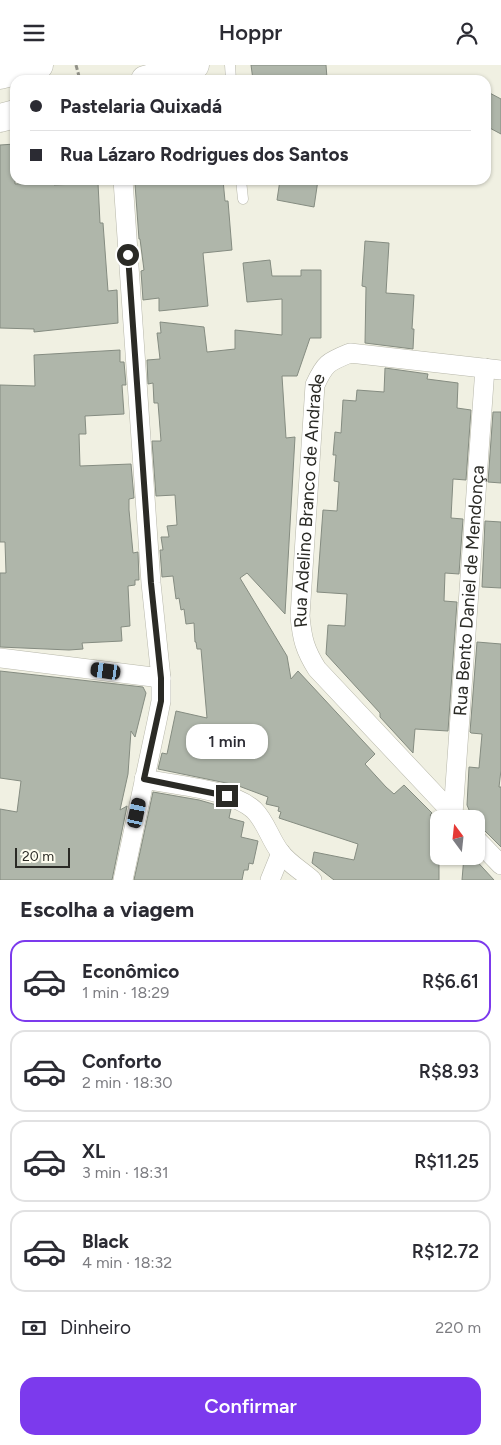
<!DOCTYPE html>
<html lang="pt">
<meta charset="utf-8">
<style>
body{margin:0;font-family:Figtree,sans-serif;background:#f7f7f7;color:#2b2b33;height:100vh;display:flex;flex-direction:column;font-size:19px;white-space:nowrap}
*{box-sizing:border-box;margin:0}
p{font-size:16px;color:#7c7c81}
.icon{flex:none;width:28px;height:28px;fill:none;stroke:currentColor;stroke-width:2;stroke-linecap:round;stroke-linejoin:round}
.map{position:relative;height:815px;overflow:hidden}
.panel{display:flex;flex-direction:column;background:#fff;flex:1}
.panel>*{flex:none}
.banner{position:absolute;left:10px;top:10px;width:481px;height:110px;border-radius:15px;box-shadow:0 1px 4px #0004;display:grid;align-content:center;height:110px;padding:0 20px;background:#fff}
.needle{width:32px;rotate:345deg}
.buttons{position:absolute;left:430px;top:745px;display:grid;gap:10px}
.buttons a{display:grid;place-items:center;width:55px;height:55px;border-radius:10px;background:#fff;box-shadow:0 1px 4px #0004;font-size:25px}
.scale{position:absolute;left:15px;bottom:12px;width:55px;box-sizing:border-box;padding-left:5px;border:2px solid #2a2a25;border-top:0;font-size:14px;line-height:18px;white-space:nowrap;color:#2a2a25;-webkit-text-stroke:4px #fefdef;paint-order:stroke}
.end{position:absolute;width:22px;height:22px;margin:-11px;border:6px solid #2a2a25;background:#fff;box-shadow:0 0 0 2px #fff}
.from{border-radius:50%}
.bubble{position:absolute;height:35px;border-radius:15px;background:#fff;box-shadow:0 1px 4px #0004;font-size:16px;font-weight:600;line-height:35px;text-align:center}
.car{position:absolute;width:15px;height:30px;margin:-15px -8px;border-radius:6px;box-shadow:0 0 4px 1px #0007;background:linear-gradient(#222 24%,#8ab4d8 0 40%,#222 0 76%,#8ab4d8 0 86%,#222 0)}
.banner b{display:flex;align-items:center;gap:18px;height:48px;font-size:19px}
.banner b+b{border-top:1px solid #e1e1e2}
.banner i{width:12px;height:12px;background:#2b2b33}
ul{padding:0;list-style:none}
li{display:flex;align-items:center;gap:15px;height:82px;margin:0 10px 8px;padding:0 10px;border:2px solid #e1e1e2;border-radius:15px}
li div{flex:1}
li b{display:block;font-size:19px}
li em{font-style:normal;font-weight:600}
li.active{border-color:#7c3aed}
li>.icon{width:45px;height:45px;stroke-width:1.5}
h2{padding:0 20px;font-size:22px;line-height:60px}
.pay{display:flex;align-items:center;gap:12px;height:55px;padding:0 20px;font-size:19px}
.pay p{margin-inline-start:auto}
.primary-button{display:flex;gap:10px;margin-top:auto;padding:10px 20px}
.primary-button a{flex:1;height:58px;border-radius:15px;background:#7c3aed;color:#fff;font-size:20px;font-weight:600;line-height:58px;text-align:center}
header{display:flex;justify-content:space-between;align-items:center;height:65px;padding:0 20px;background:#fff;font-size:22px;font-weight:600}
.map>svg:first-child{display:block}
.building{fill:#afb6aa;stroke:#858c81}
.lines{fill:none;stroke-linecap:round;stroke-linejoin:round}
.lane-casing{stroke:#b7b7aa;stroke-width:11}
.street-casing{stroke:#b7b7aa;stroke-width:20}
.primary-casing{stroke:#b7b7aa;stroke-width:29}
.path{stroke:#929288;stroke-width:3;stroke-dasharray:5 2.5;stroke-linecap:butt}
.lane{stroke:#fff;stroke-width:10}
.street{stroke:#fff;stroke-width:19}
.primary{stroke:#fff;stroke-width:28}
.route{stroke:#2a2a25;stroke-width:6}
.labels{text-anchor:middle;stroke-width:5;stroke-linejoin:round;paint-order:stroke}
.street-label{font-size:18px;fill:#2a2a25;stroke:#fefdef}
</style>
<header><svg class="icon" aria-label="menu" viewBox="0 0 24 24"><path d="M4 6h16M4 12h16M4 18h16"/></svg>Hoppr<svg class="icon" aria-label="person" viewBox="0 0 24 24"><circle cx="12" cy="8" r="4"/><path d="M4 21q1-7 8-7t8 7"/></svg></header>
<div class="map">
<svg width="501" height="815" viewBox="0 0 501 815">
<rect width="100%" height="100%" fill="#f0f0e2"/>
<path class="building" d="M 251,0 L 326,0 L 327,13 L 315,15 L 253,15 Z
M 486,26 L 501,34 L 501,69 L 486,61 Z
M 15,79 L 15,119 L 54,117 L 54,120 L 98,118 L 100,158 L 103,158 L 108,226 L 117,225 L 118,258 L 34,267 L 34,264 L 0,263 L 0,80 Z
M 148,115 L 223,115 L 225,136 L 228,136 L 232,185 L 203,188 L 208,241 L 159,246 L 159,233 L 143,235 L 141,206 L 144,205 L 140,174 L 139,174 L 135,119 L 148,118 Z
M 280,115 L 318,115 L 314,142 L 277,135 Z
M 365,176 L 389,178 L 386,228 L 414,230 L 412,264 L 414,264 L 413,284 L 365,278 L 366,222 L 362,221 Z
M 270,195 L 272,211 L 301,211 L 301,205 L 321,205 L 321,273 L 310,273 L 297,311 L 282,311 L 286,373 L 295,372 L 285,549 L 247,508 L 240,513 L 287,591 L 291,614 L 298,606 L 375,689 L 365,699 L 386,722 L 394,729 L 404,720 L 432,748 L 430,750 L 439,761 L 439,815 L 334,815 L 312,798 L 314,787 L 354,795 L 358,779 L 279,753 L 281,747 L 278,746 L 279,742 L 266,739 L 268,732 L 236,720 L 158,704 L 162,688 L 167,689 L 176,646 L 207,653 L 201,584 L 197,584 L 196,577 L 195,577 L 194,558 L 186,559 L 184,544 L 181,545 L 179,533 L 176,534 L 173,511 L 162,512 L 160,485 L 163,485 L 161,472 L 169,472 L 167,461 L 177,460 L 175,430 L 156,431 L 152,376 L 161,376 L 158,338 L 154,338 L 153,318 L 148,319 L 147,295 L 160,294 L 157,268 L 161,268 L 160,257 L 204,262 L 207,287 L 235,284 L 235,265 L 282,270 L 282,234 L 247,237 L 243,198 Z
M 120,285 L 120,297 L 124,297 L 126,320 L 122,320 L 124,349 L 85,351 L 86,369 L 79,369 L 80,401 L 131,399 L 134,433 L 129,434 L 129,445 L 133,488 L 138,487 L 139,515 L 135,515 L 135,520 L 128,521 L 130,561 L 121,562 L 122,576 L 82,578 L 83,584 L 69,585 L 0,582 L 0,508 L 6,508 L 5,477 L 0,477 L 0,320 L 35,321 L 34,290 Z
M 385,303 L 428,309 L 427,314 L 458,318 L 457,343 L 471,345 L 466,415 L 453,414 L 451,453 L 463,454 L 459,509 L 445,508 L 444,536 L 457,537 L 448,666 L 415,664 L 413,688 L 380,652 L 380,648 L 326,589 L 328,560 L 345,561 L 347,529 L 317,527 L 323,445 L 337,446 L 339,417 L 334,416 L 336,390 L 333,390 L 335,367 L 341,368 L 343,335 L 356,336 L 357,325 L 384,327 Z
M 493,347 L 501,347 L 501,418 L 488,417 Z
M 485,456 L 501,457 L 501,523 L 482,522 Z
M 477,577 L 501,579 L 501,705 L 499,722 L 501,722 L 501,782 L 476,757 L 476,754 L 472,752 L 467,740 L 469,702 L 479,703 L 482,669 L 471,668 L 470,667 Z
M 0,606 L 143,622 L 146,628 L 135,672 L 131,666 L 128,709 L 120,745 L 127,741 L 112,815 L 0,815 L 0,744 L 17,747 L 21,716 L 0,713 Z
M 153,727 L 199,735 L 227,743 L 231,744 L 229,753 L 244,757 L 241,772 L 258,776 L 253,799 L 249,798 L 248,805 L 244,805 L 242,815 L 134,815 Z
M 464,791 L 472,791 L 494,815 L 462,815 Z"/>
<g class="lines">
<g class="lane-casing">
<path id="lane" d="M 230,0 L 231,15
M 241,115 L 243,134"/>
</g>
<g class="street-casing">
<g id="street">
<path d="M 0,593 L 161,613"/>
<path d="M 144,714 C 174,720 231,724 254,745 C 266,757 270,774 280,787 C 288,798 302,806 312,815"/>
<path id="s1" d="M 453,749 L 485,303"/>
<path id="s2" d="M 458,754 L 317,604 C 305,585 302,574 300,551 L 315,320 C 325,298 328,297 350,288 L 501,305"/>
<path d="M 476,774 L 501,800"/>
<path d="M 123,815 L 157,656 L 161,636 L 161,613 L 151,518 L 123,115"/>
<path d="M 270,815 L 281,788"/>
</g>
</g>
<g class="primary-casing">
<path id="primary" d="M 0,10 L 39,0
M 145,15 L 195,0
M 0,53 L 15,49"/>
</g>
<path class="path" d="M 76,0 L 80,15"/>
<use href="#lane" class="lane"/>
<use href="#street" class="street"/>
<use href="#primary" class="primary"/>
</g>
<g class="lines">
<path class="route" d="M 128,190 L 151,518 L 161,613 L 161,636 L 144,714 L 227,731"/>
</g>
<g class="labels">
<g class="street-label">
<text dy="6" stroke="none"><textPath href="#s2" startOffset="378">Rua Adelino Branco de Andrade</textPath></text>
<text dy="6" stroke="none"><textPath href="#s1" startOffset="224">Rua Bento Daniel de Mendonça</textPath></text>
</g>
</g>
</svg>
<div class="buttons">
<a><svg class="needle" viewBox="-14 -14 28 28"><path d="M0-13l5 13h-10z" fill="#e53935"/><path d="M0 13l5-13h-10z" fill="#7c7c81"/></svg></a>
</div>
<div class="scale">20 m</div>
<i class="end from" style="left:128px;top:190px"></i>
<i class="end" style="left:227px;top:731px"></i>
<div class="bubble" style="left:186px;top:659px;width:82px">1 min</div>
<i class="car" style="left:106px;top:606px;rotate:278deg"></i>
<i class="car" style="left:137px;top:748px;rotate:12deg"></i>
<div class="banner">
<b><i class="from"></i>Pastelaria Quixadá</b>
<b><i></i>Rua Lázaro Rodrigues dos Santos</b>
</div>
</div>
<section class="panel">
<h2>Escolha a viagem</h2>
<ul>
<li class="active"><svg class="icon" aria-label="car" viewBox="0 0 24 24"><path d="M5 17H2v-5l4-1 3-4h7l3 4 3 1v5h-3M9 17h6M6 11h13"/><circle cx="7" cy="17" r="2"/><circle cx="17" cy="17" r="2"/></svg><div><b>Econômico</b><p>1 min · 18:29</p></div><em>R$6.61</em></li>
<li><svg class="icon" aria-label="car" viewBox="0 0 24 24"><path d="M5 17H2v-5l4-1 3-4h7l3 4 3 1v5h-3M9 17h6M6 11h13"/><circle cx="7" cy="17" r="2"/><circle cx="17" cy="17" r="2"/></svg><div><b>Conforto</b><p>2 min · 18:30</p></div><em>R$8.93</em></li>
<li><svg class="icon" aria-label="car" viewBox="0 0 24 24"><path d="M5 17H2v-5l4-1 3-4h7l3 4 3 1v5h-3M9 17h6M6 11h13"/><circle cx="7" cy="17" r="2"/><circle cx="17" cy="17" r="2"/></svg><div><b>XL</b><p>3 min · 18:31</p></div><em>R$11.25</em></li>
<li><svg class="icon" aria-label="car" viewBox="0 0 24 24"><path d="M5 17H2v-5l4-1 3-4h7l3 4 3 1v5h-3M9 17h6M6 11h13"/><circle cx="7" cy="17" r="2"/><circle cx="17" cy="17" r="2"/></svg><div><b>Black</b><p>4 min · 18:32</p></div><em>R$12.72</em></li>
</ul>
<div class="pay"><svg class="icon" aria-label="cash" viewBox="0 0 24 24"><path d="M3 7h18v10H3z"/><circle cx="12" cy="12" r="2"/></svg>Dinheiro<p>220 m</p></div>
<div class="primary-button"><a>Confirmar</a></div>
</section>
